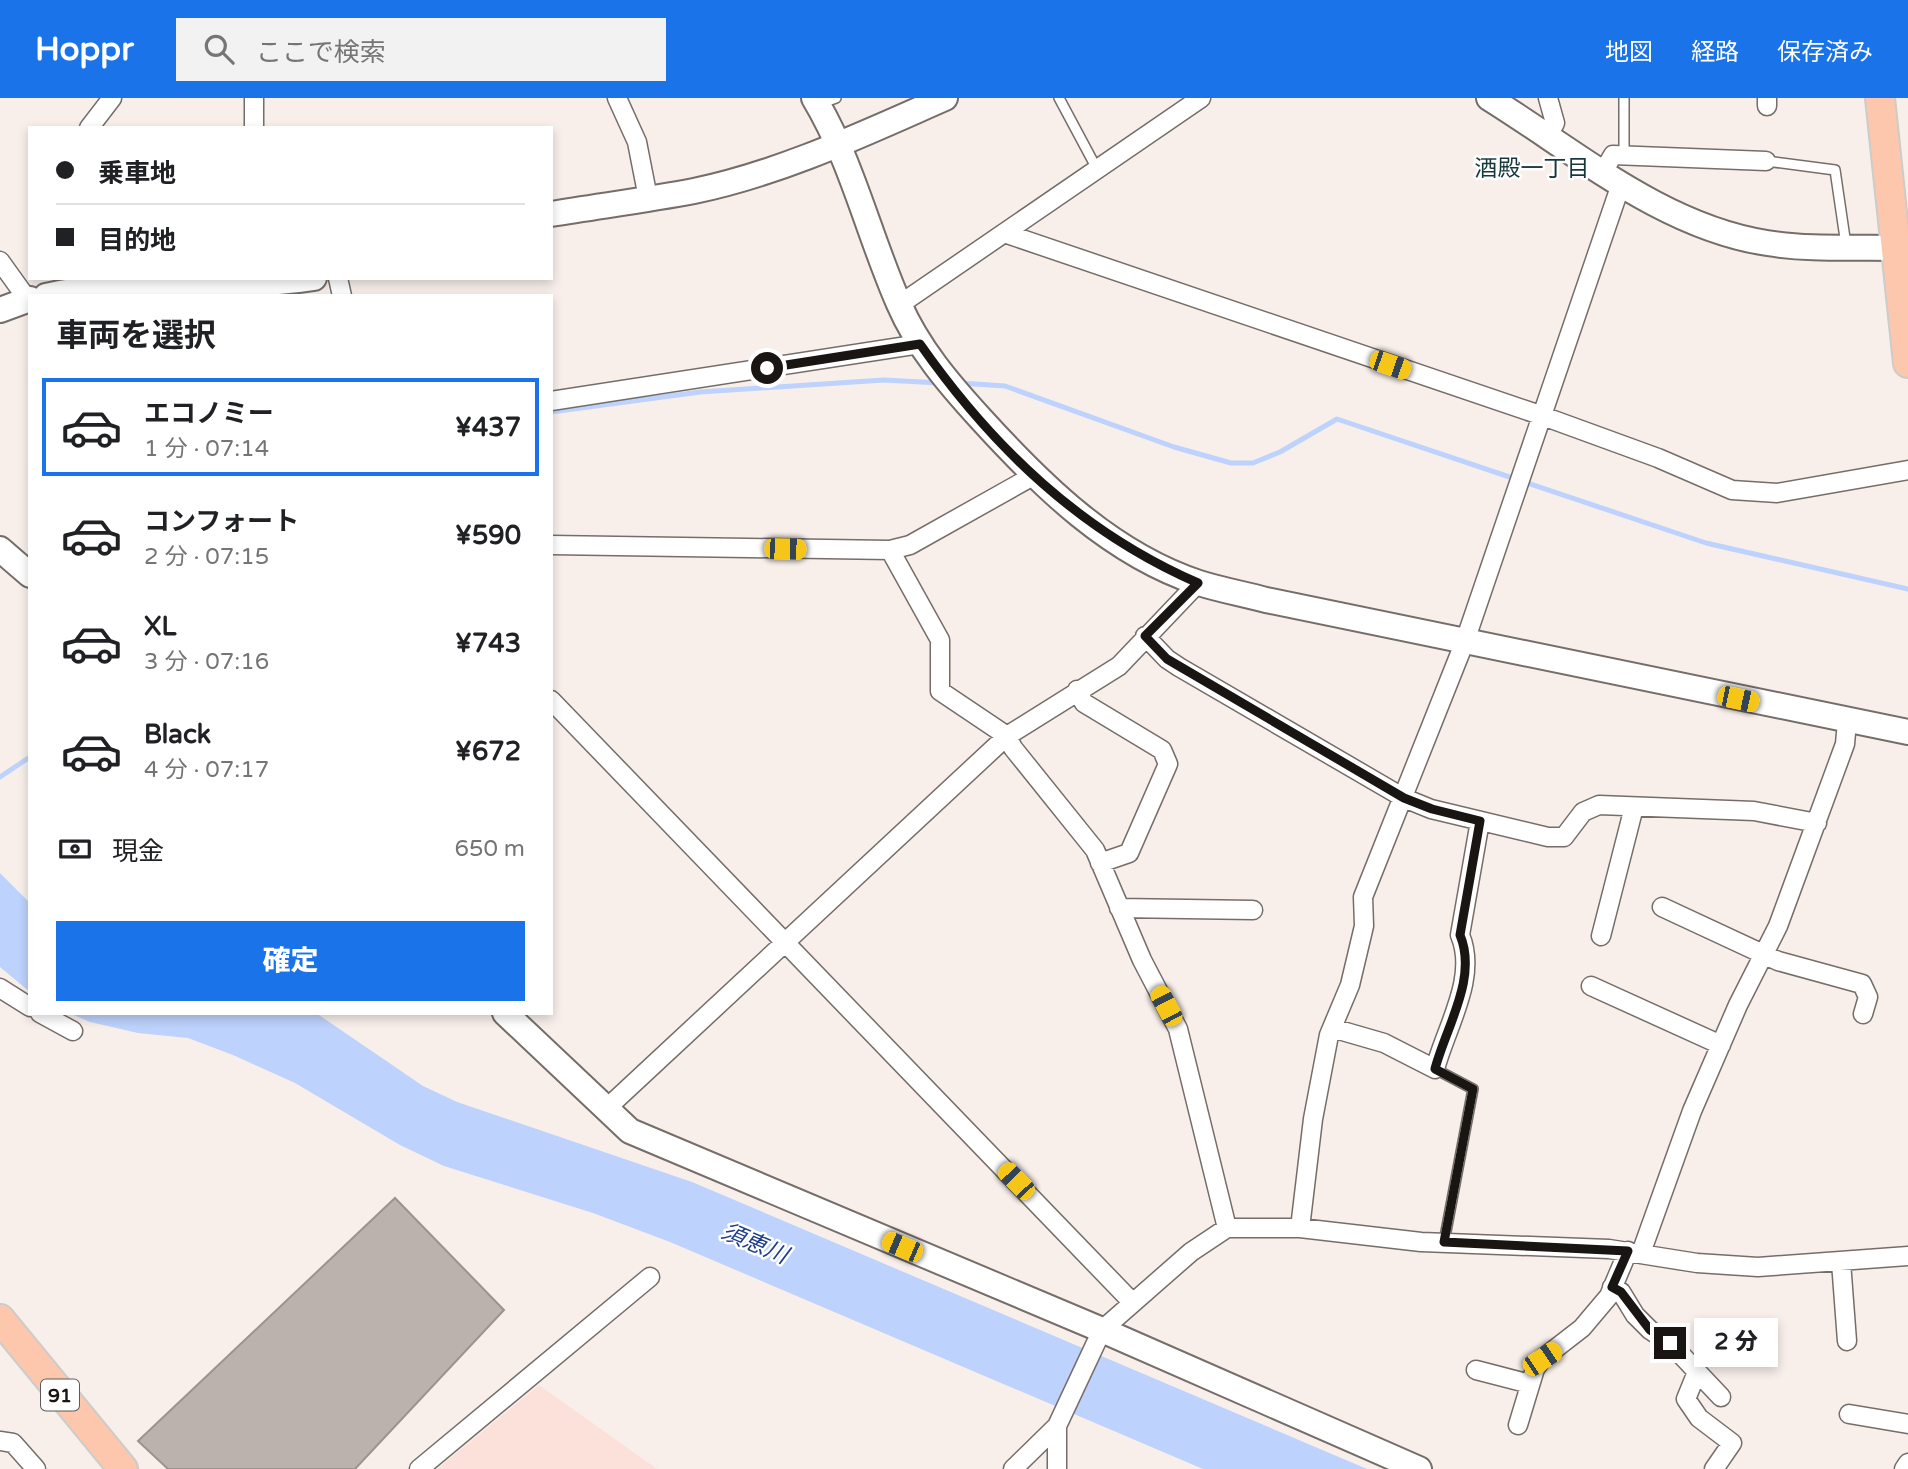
<!DOCTYPE html>
<html lang="ja">
<meta charset="utf-8">
<style>
body{margin:0;font-family:"Varela Round","Noto Sans JP",sans-serif;background:#f2f2f2;color:#202124;height:100vh;display:flex;flex-direction:column;font-size:26px;white-space:nowrap}
*{box-sizing:border-box;margin:0}
p{font-size:23px;color:#757577}
.icon{flex:none;width:38px;height:38px;fill:none;stroke:currentColor;stroke-width:2;stroke-linecap:round;stroke-linejoin:round}
.map{position:relative;flex:1;overflow:hidden}
.sheet{position:absolute;left:28px;top:196px;width:525px;height:721px;display:flex;flex-direction:column;background:#fff;border-radius:0px;box-shadow:0 4px 10px #0003}
.sheet>*{flex:none}
.banner{position:absolute;left:28px;top:28px;width:525px;height:154px;border-radius:0px;box-shadow:0 4px 10px #0003;display:grid;align-content:center;height:154px;padding:0 28px;background:#fff}
.end{position:absolute;width:32px;height:32px;margin:-16px;border:9px solid #181513;background:#fff;box-shadow:0 0 0 4px #fff}
.from{border-radius:50%}
.bubble{position:absolute;height:49px;border-radius:0px;background:#fff;box-shadow:0 4px 10px #0003;font-size:23px;font-weight:800;line-height:49px;text-align:center}
.car{position:absolute;width:21px;height:42px;margin:-21px -10px;border-radius:9px;box-shadow:0 0 5px 2px #0007;background:linear-gradient(#f5c518 24%,#345 0 40%,#f5c518 0 76%,#345 0 86%,#f5c518 0)}
.banner b{display:flex;align-items:center;gap:24px;height:66px;font-size:26px}
.banner b+b{border-top:2px solid #e0e0e0}
.banner i{width:18px;height:18px;background:#202124}
ul{padding:0;list-style:none}
li{display:flex;align-items:center;gap:21px;height:98px;margin:0 14px 10px;padding:0 14px;border:4px solid transparent;border-radius:0px}
li div{flex:1}
li b{display:block;font-size:26px}
li em{font-style:normal;font-weight:800}
li.active{border-color:#1a73e8}
li>.icon{width:63px;height:63px;stroke-width:1.5}
h2{padding:0 28px;font-size:32px;line-height:84px}
.pay{display:flex;align-items:center;gap:18px;height:77px;padding:0 28px;font-size:26px}
.pay p{margin-inline-start:auto}
.cta{display:flex;gap:14px;margin-top:auto;padding:14px 28px}
.cta a{flex:1;height:80px;border-radius:0px;background:#1a73e8;color:#fff;font-size:28px;font-weight:800;line-height:80px;text-align:center}
header{display:flex;align-items:center;gap:42px;box-sizing:border-box;height:98px;padding:0 35px;background:#1a73e8;color:#fff}
header strong{font-size:33px}
nav{display:flex;gap:38px;margin-inline-start:auto;font-size:24px}
.search{width:490px;height:63px;background:#f2f2f2;display:flex;align-items:center;gap:18px;box-sizing:border-box;padding:0 24px;border-radius:0px;color:#757577;font-size:26px}
.map>svg:first-child{display:block}
.industrial{fill:#fbe1da}
.water{fill:#bdd2fc}
.lines{fill:none;stroke-linecap:round;stroke-linejoin:round}
.stream{stroke:#bdd2fc;stroke-width:5}
.building{fill:#bbb2ae;stroke:#9b938e;stroke-width:2}
.lane-casing{stroke:#756d69;stroke-width:12}
.street-casing{stroke:#756d69;stroke-width:21}
.secondary-casing{stroke:#756d69;stroke-width:28}
.primary-casing{stroke:#cccccb;stroke-width:32}
.lane{stroke:#fff;stroke-width:9}
.street{stroke:#fff;stroke-width:18}
.secondary{stroke:#fff;stroke-width:24}
.primary{stroke:#fcc7ac;stroke-width:28}
.route{stroke:#181513;stroke-width:9}
.labels{text-anchor:middle;stroke-width:5;stroke-linejoin:round;paint-order:stroke}
.shield{fill:#fefefe;stroke:#5d5b5a;stroke-width:2}
.shield-label{font-size:19px;font-weight:bold;fill:#181513}
.neighbourhood-label{font-size:23px;fill:#16383c;stroke:#fefefe}
.water-label{font-size:23px;font-style:italic;fill:#1e3d8b;stroke:#fefefe}
</style>
<header>
<strong>Hoppr</strong>
<div class="search"><svg class="icon" aria-label="search" viewBox="0 0 24 24"><circle cx="10" cy="10" r="6"/><path d="M15 15l6 6"/></svg>ここで検索</div>
<nav><a>地図</a><a>経路</a><a>保存済み</a></nav>
</header>
<div class="map">
<svg width="1908" height="1371" viewBox="0 0 1908 1371">
<rect width="100%" height="100%" fill="#f8efeb"/>
<path class="industrial" d="M 539,1287 L 657,1371 L 437,1371 Z"/>
<path class="water" d="M 0,775 L 30,805 L 30,894 L 0,869 Z
M 69,915 L 316,915 L 423,988 L 457,1004 L 692,1084 L 1367,1371 L 1203,1371 L 670,1144 L 593,1115 L 444,1068 L 400,1047 L 295,985 L 233,957 L 188,940 L 138,935 L 90,924 Z"/>
<g class="lines">
<path class="stream" d="M 960,285 L 1005,288 L 1174,349 L 1231,365 L 1253,365 L 1280,354 L 1337,321 L 1706,445 L 1908,491
M 551,314 L 700,294 L 884,282 L 940,285
M 0,679 L 30,659"/>
</g>
<path class="building" d="M 395,1100 L 504,1212 L 355,1371 L 168,1371 L 138,1343 Z"/>
<g class="lines">
<g class="lane-casing">
<path id="lane" d="M 1059,0 L 1097,71
M 1624,0 L 1624,58
M 819,6 L 836,0
M 1766,63 L 1835,72 L 1846,147
M 1435,971 L 1473,991 L 1444,1144"/>
</g>
<g class="street-casing">
<path id="street" d="M 617,0 L 637,44 L 648,100
M 1548,0 L 1555,25 L 1548,38
M 1767,0 L 1767,8
M 89,30 L 112,0
M 254,30 L 254,0
M 1603,74 L 1613,57 L 1766,63
M 1004,135 L 1540,317 L 1658,360 L 1732,392 L 1777,395 L 1908,372
M 0,163 L 28,202
M 338,180 L 342,198
M 899,207 L 1201,0
M 551,303 L 920,246
M 551,447 L 890,452 L 910,447 L 1033,378
M 890,452 L 940,542 L 940,593 L 1007,638 L 1013,650 L 1095,752 L 1142,862 L 1178,931 L 1227,1130
M 1145,538 L 1167,561 L 1179,569 L 1404,700 L 1431,711 L 1548,739 L 1564,739 L 1583,714 L 1599,707 L 1754,713 L 1817,725
M 1077,592 L 1084,605 L 1162,652 L 1168,666 L 1129,755 L 1100,765
M 551,602 L 1131,1203
M 1662,809 L 1778,863 L 1862,886 L 1868,899 L 1863,916
M 1119,810 L 1253,812
M 1601,838 L 1634,709
M 1591,888 L 1721,947
M 0,890 L 30,909
M 40,915 L 73,933
M 1332,930 L 1384,945 L 1435,971 C 1446,929 1478,880 1460,837 L 1480,723
M 607,1010 L 1007,638 L 1119,568 L 1198,485
M 1300,1130 L 1313,1021 L 1329,937 L 1350,887 L 1364,828 L 1363,799 L 1465,543 L 1621,86
M 1641,1155 L 1692,1013 L 1738,907 L 1778,828 L 1845,646 L 1847,624
M 1841,1164 L 1847,1243
M 1612,1189 L 1621,1194 L 1635,1217 L 1650,1232 L 1670,1245 L 1721,1299
M 1476,1272 L 1530,1286
M 1697,1274 L 1686,1301 L 1699,1320 L 1732,1345 L 1714,1371
M 1849,1316 L 1908,1326
M 1518,1327 L 1535,1271 L 1542,1261 L 1582,1230 L 1609,1198 L 1628,1153
M 1057,1328 L 1057,1371
M 0,1343 L 13,1345 L 36,1371
M 419,1371 L 650,1179
M 1013,1371 L 1057,1328 L 1102,1232 L 1191,1154 L 1227,1130 L 1300,1130 L 1421,1144 L 1609,1151 L 1697,1165 L 1758,1169 L 1908,1158
M 1904,1371 L 1908,1365"/>
</g>
<g class="secondary-casing">
<path id="secondary" d="M 814,0 C 852,63 869,138 899,206 C 918,250 949,286 981,321 C 1042,388 1111,456 1199,485 C 1221,492 1244,496 1266,502 L 1908,634
M 1489,0 C 1576,54 1663,129 1767,145 C 1810,152 1854,149 1896,150
M 551,116 C 599,108 647,102 694,93 C 781,75 863,36 945,0
M 46,198 C 135,178 225,194 314,180
M 0,212 L 30,201
M 0,451 L 30,477
M 505,915 L 630,1033 L 1102,1232 L 1419,1371"/>
</g>
<g class="primary-casing">
<path id="primary" d="M 1880,0 L 1908,265
M 0,1221 L 123,1371"/>
</g>
<use href="#lane" class="lane"/>
<use href="#street" class="street"/>
<use href="#secondary" class="secondary"/>
<use href="#primary" class="primary"/>
</g>
<g class="lines">
<path class="route" d="M 767,270 L 920,246 C 993,350 1081,434 1198,485 L 1145,538 L 1167,561 L 1404,700 L 1432,711 L 1480,723 L 1460,837 C 1478,880 1446,929 1435,971 L 1473,991 L 1444,1144 L 1628,1153 L 1612,1189 L 1621,1194 L 1650,1232 L 1670,1245"/>
</g>
<g class="labels">
<rect class="shield" x="41" y="1281.5" width="38" height="31" rx="5"/>
<g class="shield-label">
<text x="60" y="1304">91</text>
</g>
<g class="neighbourhood-label">
<text x="1532" y="78">酒殿一丁目</text>
</g>
<g class="water-label">
<text transform="translate(755 1145) rotate(23)" y="8">須恵川</text>
</g>
</g>
</svg>
<i class="end from" style="left:767px;top:270px"></i>
<i class="end" style="left:1670px;top:1245px"></i>
<div class="bubble" style="left:1694px;top:1220px;width:84px">2 分</div>
<i class="car" style="left:1390px;top:267px;rotate:109deg"></i>
<i class="car" style="left:785px;top:451px;rotate:91deg"></i>
<i class="car" style="left:1738px;top:601px;rotate:102deg"></i>
<i class="car" style="left:1166px;top:908px;rotate:332deg"></i>
<i class="car" style="left:1016px;top:1083px;rotate:316deg"></i>
<i class="car" style="left:902px;top:1149px;rotate:293deg"></i>
<i class="car" style="left:1542px;top:1261px;rotate:56deg"></i>
<div class="banner">
<b><i class="from"></i>乗車地</b>
<b><i></i>目的地</b>
</div>
<section class="sheet">
<h2>車両を選択</h2>
<ul>
<li class="active"><svg class="icon" aria-label="car" viewBox="0 0 24 24"><path d="M5 17H2v-5l4-1 3-4h7l3 4 3 1v5h-3M9 17h6M6 11h13"/><circle cx="7" cy="17" r="2"/><circle cx="17" cy="17" r="2"/></svg><div><b>エコノミー</b><p>1 分 · 07:14</p></div><em>¥437</em></li>
<li><svg class="icon" aria-label="car" viewBox="0 0 24 24"><path d="M5 17H2v-5l4-1 3-4h7l3 4 3 1v5h-3M9 17h6M6 11h13"/><circle cx="7" cy="17" r="2"/><circle cx="17" cy="17" r="2"/></svg><div><b>コンフォート</b><p>2 分 · 07:15</p></div><em>¥590</em></li>
<li><svg class="icon" aria-label="car" viewBox="0 0 24 24"><path d="M5 17H2v-5l4-1 3-4h7l3 4 3 1v5h-3M9 17h6M6 11h13"/><circle cx="7" cy="17" r="2"/><circle cx="17" cy="17" r="2"/></svg><div><b>XL</b><p>3 分 · 07:16</p></div><em>¥743</em></li>
<li><svg class="icon" aria-label="car" viewBox="0 0 24 24"><path d="M5 17H2v-5l4-1 3-4h7l3 4 3 1v5h-3M9 17h6M6 11h13"/><circle cx="7" cy="17" r="2"/><circle cx="17" cy="17" r="2"/></svg><div><b>Black</b><p>4 分 · 07:17</p></div><em>¥672</em></li>
</ul>
<div class="pay"><svg class="icon" aria-label="cash" viewBox="0 0 24 24"><path d="M3 7h18v10H3z"/><circle cx="12" cy="12" r="2"/></svg>現金<p>650 m</p></div>
<div class="cta"><a>確定</a></div>
</section>
</div>
